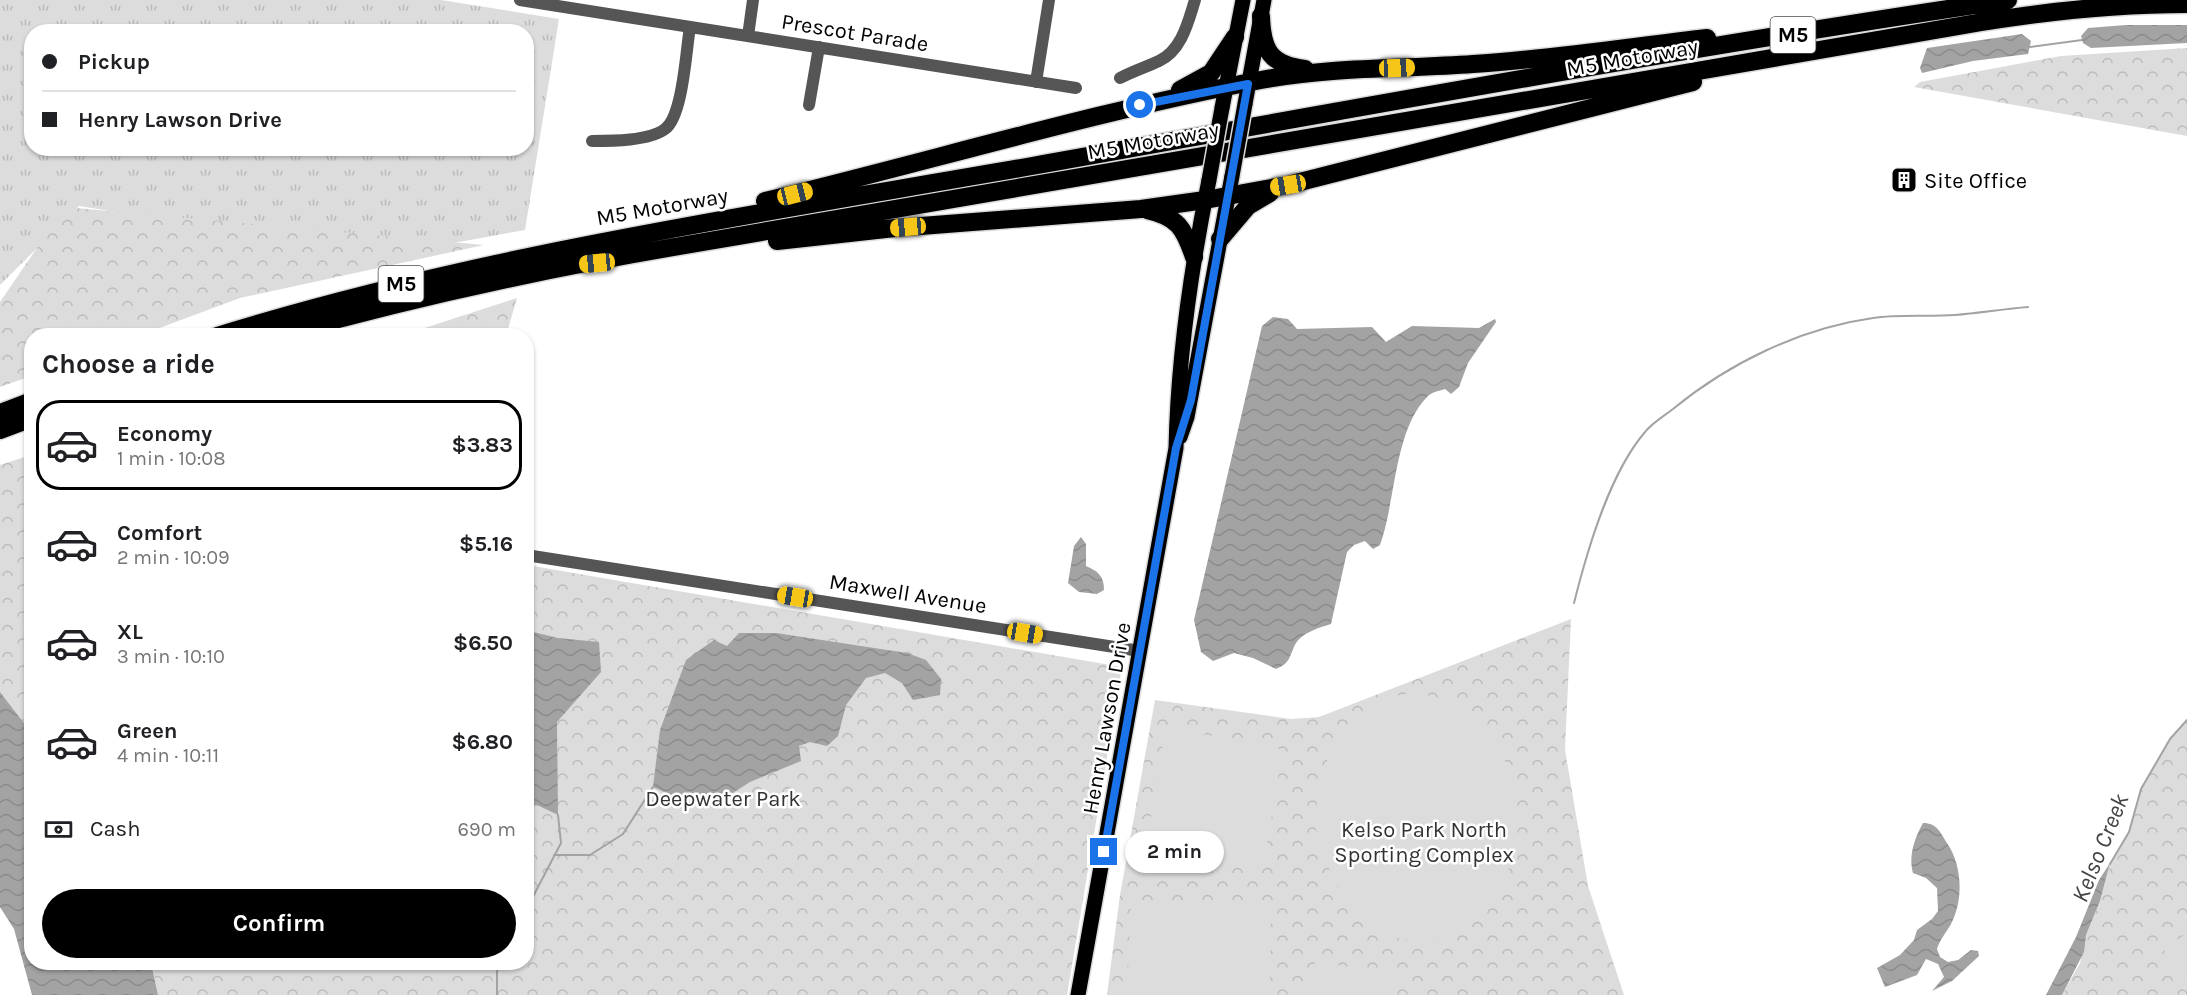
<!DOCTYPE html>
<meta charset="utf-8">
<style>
body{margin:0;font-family:Karla,sans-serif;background:#f6f6f6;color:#202124;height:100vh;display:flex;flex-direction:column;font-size:22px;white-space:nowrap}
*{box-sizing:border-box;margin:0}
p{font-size:20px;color:#757577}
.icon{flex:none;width:33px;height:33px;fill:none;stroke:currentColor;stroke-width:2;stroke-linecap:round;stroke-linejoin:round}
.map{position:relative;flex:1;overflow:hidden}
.details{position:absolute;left:24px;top:328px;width:510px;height:642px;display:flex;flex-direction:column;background:#fff;border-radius:24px;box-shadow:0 2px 4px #0004}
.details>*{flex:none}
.banner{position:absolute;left:24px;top:24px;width:510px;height:132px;border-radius:24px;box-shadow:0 2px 4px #0004;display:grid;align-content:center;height:132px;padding:0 18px;background:#fff}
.end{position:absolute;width:27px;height:27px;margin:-14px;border:8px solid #1a73e8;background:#fff;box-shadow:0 0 0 3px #fff}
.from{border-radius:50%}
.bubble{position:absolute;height:42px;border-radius:21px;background:#fff;box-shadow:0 2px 4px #0004;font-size:20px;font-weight:700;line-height:42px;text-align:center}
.car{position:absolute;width:18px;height:36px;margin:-18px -9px;border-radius:8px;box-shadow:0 0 4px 2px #0007;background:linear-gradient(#f5c518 24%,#345 0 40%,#f5c518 0 76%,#345 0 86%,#f5c518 0)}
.banner b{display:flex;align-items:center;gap:21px;height:57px;font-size:22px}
.banner b+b{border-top:2px solid #e0e0e0}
.banner i{width:15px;height:15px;background:#202124}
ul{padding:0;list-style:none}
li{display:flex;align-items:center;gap:18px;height:90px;margin:0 12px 9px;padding:0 6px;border:3px solid transparent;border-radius:24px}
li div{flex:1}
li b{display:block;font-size:22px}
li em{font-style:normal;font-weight:700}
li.on{border-color:#000}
li>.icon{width:54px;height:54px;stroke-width:1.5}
h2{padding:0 18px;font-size:27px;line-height:72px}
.pay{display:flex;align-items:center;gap:15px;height:66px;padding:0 18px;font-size:22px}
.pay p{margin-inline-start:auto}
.action{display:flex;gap:12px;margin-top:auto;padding:12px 18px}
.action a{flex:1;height:69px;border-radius:36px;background:#000;color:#fff;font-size:24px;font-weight:700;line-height:69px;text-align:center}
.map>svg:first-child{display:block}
.grass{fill:url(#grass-tufts);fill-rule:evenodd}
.forest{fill:url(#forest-crowns)}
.pitch{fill:#dcdcdc}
.water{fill:url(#water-waves)}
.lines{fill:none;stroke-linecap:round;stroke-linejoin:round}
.stream{stroke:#a3a3a3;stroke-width:2}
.major-casing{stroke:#dbdbdb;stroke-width:18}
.highway-casing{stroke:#dbdbdb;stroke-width:21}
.minor{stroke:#555;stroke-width:12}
.major{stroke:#000;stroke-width:15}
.highway{stroke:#000;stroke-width:18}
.major-bridge-casing{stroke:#dbdbdb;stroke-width:18;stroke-linecap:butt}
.major-bridge{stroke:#000;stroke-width:15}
.route{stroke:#1a73e8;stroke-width:8}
.labels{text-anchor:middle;stroke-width:5;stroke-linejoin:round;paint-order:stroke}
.shield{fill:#fff;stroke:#4c4c4c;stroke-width:1.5}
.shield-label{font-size:21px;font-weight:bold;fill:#000}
.street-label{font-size:22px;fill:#000;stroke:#fff}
.poi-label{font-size:22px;fill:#000;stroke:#fff;text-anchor:start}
.park-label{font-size:22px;fill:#333;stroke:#fff}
.water-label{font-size:24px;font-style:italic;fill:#444;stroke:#fff}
</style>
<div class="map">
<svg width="2187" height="995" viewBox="0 0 2187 995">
<defs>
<pattern id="grass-tufts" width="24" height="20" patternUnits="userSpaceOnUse" patternTransform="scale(1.5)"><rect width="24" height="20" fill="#dcdcdc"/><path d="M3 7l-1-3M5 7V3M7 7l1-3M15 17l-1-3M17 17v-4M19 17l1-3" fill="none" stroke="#bbb"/></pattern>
<pattern id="forest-crowns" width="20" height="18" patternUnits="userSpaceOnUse" patternTransform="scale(1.5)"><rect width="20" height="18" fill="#dcdcdc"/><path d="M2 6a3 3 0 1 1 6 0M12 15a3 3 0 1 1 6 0" fill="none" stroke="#bbb"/></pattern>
<pattern id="water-waves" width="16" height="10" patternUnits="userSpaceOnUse" patternTransform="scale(1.5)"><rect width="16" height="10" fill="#a3a3a3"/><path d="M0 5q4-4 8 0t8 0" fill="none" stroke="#8b8b8b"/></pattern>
</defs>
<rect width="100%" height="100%" fill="#fff"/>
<path class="grass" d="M 0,0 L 441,0 L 559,19 L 525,230 L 387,255 L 79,206 L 0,285 ZM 32,32 L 526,32 L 526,148 L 32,148 Z"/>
<path class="forest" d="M 2187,48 L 2187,136 L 1914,87 L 1920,82 L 2061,56 Z
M 65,207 L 484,245 L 240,298 L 138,336 L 32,336 L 31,376 L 0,387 L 0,302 Z
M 517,298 L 506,336 L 400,336 Z
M 31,455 L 31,732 L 0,692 L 0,465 Z
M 527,565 L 1122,667 L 1067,995 L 158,995 L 151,963 L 526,963 Z
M 1571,619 L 1565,750 L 1588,886 L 1624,995 L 1107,995 L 1120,895 L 1155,700 L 1291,719 L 1319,717 Z
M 2187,720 L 2187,995 L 2062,995 L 2080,963 L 2086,935 L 2100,901 L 2110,863 L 2129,832 L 2141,789 L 2170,739 Z"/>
<path class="pitch" d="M 1405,694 C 1431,692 1448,700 1467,715 C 1530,763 1533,851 1485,909 C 1470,926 1455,938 1432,941 C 1363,948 1327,878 1316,829 C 1315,825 1318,814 1317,808 C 1315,775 1340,722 1375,703 C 1384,698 1395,696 1405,694 Z
M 1165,729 L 1229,738 L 1244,744 L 1278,748 L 1282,754 L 1265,857 L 1257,866 L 1145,857 Z
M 1131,904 L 1260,906 L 1271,915 L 1270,995 L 1127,995 Z
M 2187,933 L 2187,985 L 2163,949 Z
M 1317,962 L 1390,973 L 1394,978 L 1392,995 L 1303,995 L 1307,969 Z"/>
<path class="water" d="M 2126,25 L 2187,25 L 2187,43 L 2091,48 L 2083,43 L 2081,36 L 2088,28 Z
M 2022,34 L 2031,41 L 2028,54 L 1973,61 L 1922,73 L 1920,68 L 1927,48 Z
M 1273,317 L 1288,319 L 1297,329 L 1372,327 L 1386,342 L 1412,326 L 1479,328 L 1495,319 L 1496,322 L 1468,363 L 1459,387 L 1451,394 L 1445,389 C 1439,391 1432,392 1428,396 C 1394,429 1396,501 1380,545 L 1373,549 L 1365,541 L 1354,545 L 1347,552 L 1331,624 C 1319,628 1303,632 1296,643 C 1289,656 1291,663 1276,669 L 1253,658 L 1234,653 L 1213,661 L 1201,652 L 1194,620 L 1262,326 Z
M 1081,537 L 1086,544 L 1086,566 C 1098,571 1104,576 1104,590 L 1097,594 L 1079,592 L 1068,583 L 1074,546 Z
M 529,631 L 558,638 L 599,642 L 601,672 L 557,722 L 558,815 L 537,805 L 527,807 L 526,632 Z
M 739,633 L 776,633 L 907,653 L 926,660 L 941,679 L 940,695 L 913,700 L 902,683 L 885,673 L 866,678 L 846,705 L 838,736 L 827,746 L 810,742 L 799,746 L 801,761 L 750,782 L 725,798 L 678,798 L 653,787 L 660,730 L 686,660 L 714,640 L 727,646 Z
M 0,692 L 31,732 L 32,963 L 151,963 L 158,995 L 32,995 L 14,929 L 0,907 Z
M 1923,823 C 1937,823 1940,832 1947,843 C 1962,865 1964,899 1951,924 C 1946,933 1940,939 1937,949 L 1940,957 L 1948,962 L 1958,960 L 1971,950 L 1978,951 L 1979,956 L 1952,981 L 1932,991 L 1944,977 L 1938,964 L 1926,959 L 1917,975 L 1885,987 L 1877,968 L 1900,955 L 1914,940 L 1917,930 L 1932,919 L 1938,911 L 1937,888 L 1926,878 L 1913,873 C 1908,856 1915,837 1923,823 Z
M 2110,863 L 2100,901 L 2086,935 L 2084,952 L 2062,995 L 2046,995 L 2076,937 L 2099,880 Z"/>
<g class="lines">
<path class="stream" d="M 2030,47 L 2082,40
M 1574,603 C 1587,551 1609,474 1645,432 C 1652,423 1664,416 1673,409 C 1729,363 1801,328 1873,318 C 1900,314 1928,317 1955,315 C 1979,313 2004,309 2028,307
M 554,855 L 590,855 L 623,834 L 653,787
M 2110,864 L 2129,832 L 2141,789 L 2170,739 L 2187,720
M 526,910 L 561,843 L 558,815
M 497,995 L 497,971 L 501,963"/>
<g class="major-casing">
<path id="major" d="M 1245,104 L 1264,0
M 1222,108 L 1243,0
M 1180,437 L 1187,417 L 1232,176
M 1078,995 L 1176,448 C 1178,358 1191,268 1209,180"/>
</g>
<g class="highway-casing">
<path id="highway" d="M 1261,16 C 1262,50 1270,65 1305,69
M 1180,90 L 1211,73 L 1235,37
M 765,201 C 931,161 1094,112 1261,80 C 1331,67 1402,69 1473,64 C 1551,59 1629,47 1707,38
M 1147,210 C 1178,217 1184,228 1194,257
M 1220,239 L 1248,206 L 1270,193
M 777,241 L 895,228 L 1141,209 L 1205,200 L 1288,185 L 1693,82
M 217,336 C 483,254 758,214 1032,166 C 1357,108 1682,48 2008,0
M 276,336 C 407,299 539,270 674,247 L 1982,22 C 2050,11 2118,4 2187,4
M 0,413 L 32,401
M 0,430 L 32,418"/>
</g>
<path class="minor" d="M 520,0 L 1076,88
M 748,36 L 753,0
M 1120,78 C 1133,71 1146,67 1159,61 C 1182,50 1188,22 1195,0
M 1036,82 L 1049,0
M 809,105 L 819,47
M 592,141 C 612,141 649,141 665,129 C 683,116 686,50 690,27
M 526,555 L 1140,651"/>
<use href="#major" class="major"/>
<use href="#highway" class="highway"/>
<g class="major-bridge-casing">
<path id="major-bridge" d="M 1232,176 L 1245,104
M 1209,180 L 1222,108"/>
</g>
<use href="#major-bridge" class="major-bridge"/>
</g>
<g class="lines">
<path class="route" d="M 1104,852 L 1176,448 L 1191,400 L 1248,84 L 1140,105"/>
</g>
<defs>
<g id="building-square" transform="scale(1.35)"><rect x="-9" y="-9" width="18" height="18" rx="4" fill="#000" stroke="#fff"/><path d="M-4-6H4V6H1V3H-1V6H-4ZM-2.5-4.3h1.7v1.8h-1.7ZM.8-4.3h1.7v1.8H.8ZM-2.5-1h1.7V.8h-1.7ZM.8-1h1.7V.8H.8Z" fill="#fff"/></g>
</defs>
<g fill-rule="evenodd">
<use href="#building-square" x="1904" y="180"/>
</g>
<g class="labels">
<g class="shield">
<rect x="1770.5" y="17" width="45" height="36" rx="4.5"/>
<rect x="378.5" y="266" width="45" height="36" rx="4.5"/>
</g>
<g class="shield-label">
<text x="1793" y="42">M5</text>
<text x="401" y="291">M5</text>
</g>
<g class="street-label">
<text transform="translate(855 32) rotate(9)" y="8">Prescot Parade</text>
<text transform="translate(1632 57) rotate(-10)" y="8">M5 Motorway</text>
<text transform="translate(1153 140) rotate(-10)" y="8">M5 Motorway</text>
<text transform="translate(662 206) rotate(-10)" y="8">M5 Motorway</text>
<text transform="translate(908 593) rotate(9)" y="8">Maxwell Avenue</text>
<text transform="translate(1106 718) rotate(-80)" y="8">Henry Lawson Drive</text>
</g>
<g class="poi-label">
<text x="1924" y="188">Site Office</text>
</g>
<g class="park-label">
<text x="723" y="806">Deepwater Park</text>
<text x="1424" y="837">Kelso Park North<tspan x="1424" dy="25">Sporting Complex</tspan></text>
</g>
<g class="water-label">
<text transform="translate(2100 848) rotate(-68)" y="8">Kelso Creek</text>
</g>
</g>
</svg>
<i class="end from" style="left:1140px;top:105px"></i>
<i class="end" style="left:1104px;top:852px"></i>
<div class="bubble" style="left:1125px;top:831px;width:99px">2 min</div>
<i class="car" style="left:1397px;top:68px;rotate:88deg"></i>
<i class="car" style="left:1288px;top:185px;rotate:260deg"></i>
<i class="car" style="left:795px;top:194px;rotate:76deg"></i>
<i class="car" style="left:908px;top:227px;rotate:265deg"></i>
<i class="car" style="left:597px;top:263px;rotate:264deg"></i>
<i class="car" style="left:795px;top:597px;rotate:279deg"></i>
<i class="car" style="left:1025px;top:633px;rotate:99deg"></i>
<div class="banner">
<b><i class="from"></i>Pickup</b>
<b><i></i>Henry Lawson Drive</b>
</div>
<section class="details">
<h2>Choose a ride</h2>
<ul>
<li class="on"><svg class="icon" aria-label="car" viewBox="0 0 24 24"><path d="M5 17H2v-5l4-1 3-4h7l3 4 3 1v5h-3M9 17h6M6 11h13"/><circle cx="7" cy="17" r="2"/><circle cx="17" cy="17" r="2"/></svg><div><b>Economy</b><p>1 min · 10:08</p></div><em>$3.83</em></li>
<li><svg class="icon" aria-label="car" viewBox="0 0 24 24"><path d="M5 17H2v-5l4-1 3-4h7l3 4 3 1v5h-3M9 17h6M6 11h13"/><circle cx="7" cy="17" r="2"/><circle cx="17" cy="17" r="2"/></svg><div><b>Comfort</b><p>2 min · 10:09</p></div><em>$5.16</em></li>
<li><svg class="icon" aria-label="car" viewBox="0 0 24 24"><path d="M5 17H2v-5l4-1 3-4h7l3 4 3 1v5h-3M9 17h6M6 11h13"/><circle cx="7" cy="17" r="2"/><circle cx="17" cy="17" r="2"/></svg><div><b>XL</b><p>3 min · 10:10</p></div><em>$6.50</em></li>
<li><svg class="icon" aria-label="car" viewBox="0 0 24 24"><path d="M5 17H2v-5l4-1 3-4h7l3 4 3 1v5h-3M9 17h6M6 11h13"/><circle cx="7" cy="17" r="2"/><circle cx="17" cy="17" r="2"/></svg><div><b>Green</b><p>4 min · 10:11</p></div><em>$6.80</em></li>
</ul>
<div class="pay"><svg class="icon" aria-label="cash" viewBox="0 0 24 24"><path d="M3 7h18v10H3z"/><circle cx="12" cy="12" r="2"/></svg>Cash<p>690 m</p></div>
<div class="action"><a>Confirm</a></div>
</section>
</div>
